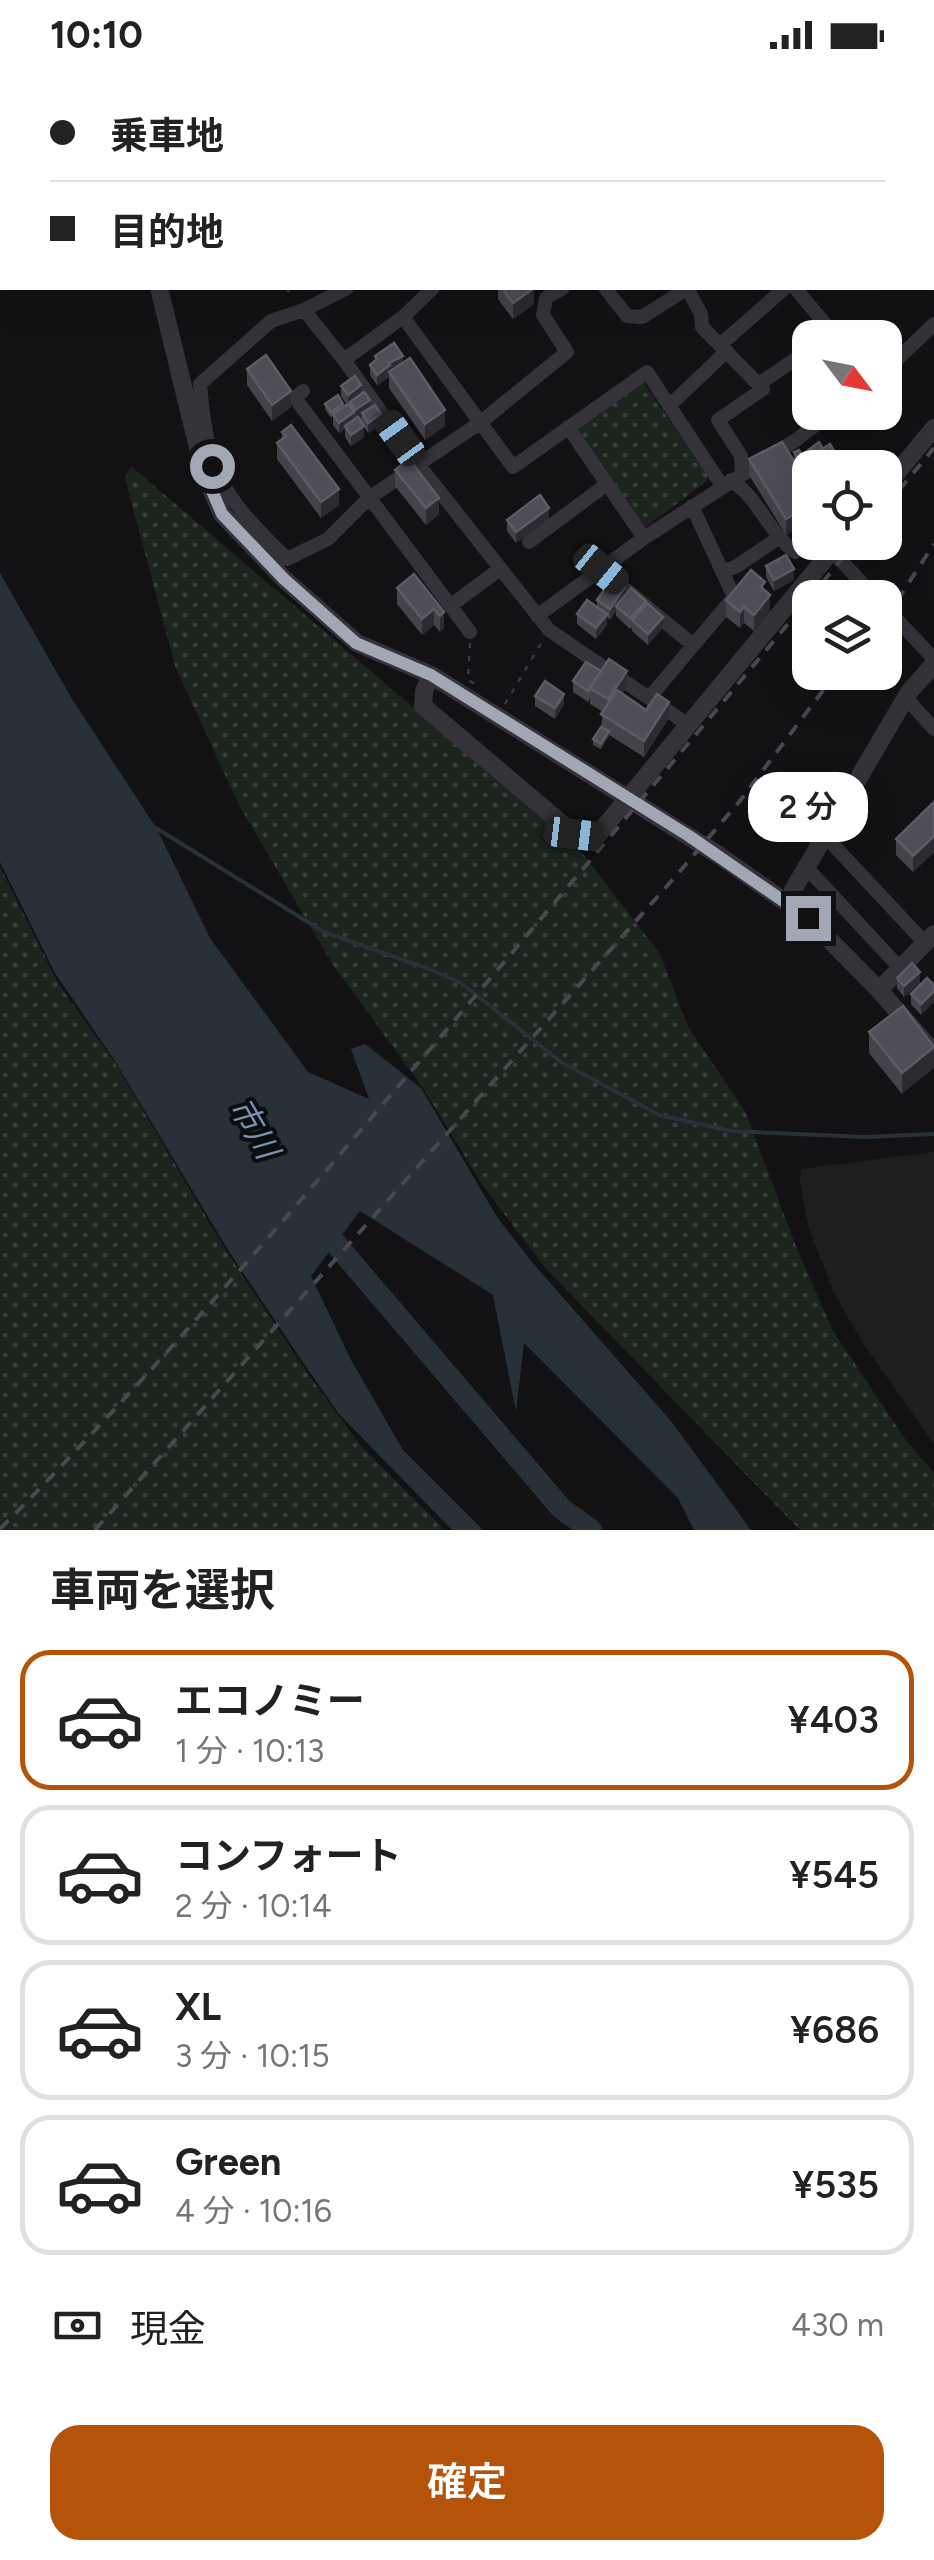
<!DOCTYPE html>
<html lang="ja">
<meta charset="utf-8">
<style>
body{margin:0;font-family:Figtree,"Noto Sans JP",sans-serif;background:#f6f6f6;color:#222;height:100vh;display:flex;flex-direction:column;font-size:38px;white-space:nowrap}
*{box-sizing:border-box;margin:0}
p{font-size:32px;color:#767676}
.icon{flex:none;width:55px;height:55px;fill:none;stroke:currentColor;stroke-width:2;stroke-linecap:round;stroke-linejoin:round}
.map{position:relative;height:1460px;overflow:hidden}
.panel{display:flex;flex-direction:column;background:#fff;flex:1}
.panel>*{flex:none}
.banner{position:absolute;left:0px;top:0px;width:935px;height:220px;box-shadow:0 10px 40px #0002;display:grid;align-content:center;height:220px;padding:0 50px;background:#fff}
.needle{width:65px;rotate:122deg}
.controls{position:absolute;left:792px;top:250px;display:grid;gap:20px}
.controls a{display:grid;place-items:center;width:110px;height:110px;border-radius:20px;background:#fff;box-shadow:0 10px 40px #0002;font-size:50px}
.end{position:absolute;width:45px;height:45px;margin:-22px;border:12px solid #a2a7b6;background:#111;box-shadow:0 0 0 5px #111}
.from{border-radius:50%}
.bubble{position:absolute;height:70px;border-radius:30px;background:#fff;box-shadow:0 10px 40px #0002;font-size:32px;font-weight:600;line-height:70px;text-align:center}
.car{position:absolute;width:30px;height:60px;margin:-30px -15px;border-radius:12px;box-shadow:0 0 8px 2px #0007;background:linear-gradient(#222 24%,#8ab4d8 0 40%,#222 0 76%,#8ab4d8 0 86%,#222 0)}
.banner b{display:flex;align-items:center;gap:35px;height:95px;font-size:38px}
.banner b+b{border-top:2px solid #e0e0e0}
.banner i{width:25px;height:25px;background:#222}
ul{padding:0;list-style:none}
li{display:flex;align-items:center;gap:30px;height:140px;margin:0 20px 15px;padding:0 30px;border:5px solid #e0e0e0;border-radius:30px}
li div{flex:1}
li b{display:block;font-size:38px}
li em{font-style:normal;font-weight:600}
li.active{border-color:#b45309}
li>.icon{width:90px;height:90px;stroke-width:1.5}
h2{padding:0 50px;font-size:45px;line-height:120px}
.pay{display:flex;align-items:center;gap:25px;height:110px;padding:0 50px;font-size:38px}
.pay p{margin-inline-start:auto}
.cta{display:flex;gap:20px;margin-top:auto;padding:20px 50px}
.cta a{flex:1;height:115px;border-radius:30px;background:#b45309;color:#fff;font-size:40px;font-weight:600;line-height:115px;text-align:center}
.status{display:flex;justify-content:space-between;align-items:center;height:70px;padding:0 50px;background:#fff;direction:ltr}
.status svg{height:28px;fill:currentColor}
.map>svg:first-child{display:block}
.built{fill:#1e1e21}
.green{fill:url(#green-dots)}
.water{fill:#283038}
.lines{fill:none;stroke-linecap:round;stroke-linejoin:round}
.stream{stroke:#283038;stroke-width:4}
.river{stroke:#283038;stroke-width:22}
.path{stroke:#393a40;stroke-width:2.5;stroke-dasharray:5 8;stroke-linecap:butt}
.service{stroke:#333339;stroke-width:6}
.minor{stroke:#333339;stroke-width:14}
.tertiary{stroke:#333339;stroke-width:18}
.rail{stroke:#484950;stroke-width:4;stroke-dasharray:12 10;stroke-linecap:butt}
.wall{fill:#43434a}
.shaded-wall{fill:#2b2b30}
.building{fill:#4d4e56;stroke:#5b5c65;stroke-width:2.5}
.route{stroke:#a2a7b6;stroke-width:12}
.labels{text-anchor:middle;stroke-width:8;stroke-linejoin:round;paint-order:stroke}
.water-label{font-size:32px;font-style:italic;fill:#7693b4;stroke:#0d0d0f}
</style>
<div class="status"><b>10:10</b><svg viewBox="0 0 49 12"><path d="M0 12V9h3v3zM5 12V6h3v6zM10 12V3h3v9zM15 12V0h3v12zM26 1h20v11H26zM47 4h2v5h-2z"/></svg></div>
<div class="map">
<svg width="934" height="1460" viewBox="0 0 934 1460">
<defs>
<pattern id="green-dots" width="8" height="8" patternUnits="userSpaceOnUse" patternTransform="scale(2.5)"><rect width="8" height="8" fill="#1c241e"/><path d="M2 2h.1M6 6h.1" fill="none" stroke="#3a413c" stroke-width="1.8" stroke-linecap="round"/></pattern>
</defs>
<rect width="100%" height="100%" fill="#121214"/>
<path class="built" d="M 934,1082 L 934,1374 L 862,1272 L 834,1223 L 809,1159 L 800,1112 L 801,1099 Z"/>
<path class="green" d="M 643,312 L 708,405 L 707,411 L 647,456 L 641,456 L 580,366 L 579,359 Z
M 131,396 L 579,779 L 660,884 L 688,957 L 745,1041 L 797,1179 L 833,1261 L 905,1369 L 934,1403 L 934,1460 L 800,1460 L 546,1199 L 483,1116 L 423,1018 L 331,892 L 239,735 L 175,596 L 125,408 Z
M 0,797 L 59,915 L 112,988 L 225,1179 L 312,1310 L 362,1377 L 445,1460 L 0,1460 Z"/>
<path class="water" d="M 0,503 L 72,629 L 157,759 L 210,868 L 308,1002 L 369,1029 L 351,979 L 365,974 L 421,1018 L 497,1147 L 532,1192 L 671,1351 L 751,1460 L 694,1460 L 678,1428 L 524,1273 L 516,1341 L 493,1225 L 360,1141 L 311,1206 L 351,1290 L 403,1380 L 483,1460 L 452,1460 L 339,1344 L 302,1291 L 230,1183 L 113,988 L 55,903 L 0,792 Z"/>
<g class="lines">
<path class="stream" d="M 156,758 L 324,862 L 432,900 L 461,913 L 561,992 L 659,1045 L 731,1061 L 865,1067 L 934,1064"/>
<path class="river" d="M 318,1153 L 561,1438 L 591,1460"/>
<path class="path" d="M 286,218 L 294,228
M 470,573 L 468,610 L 477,615
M 505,634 L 543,570"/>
<path class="service" d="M 932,80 L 934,79"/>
<path class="minor" d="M 234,0 L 234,2
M 430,0 L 432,2
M 630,0 L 634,2
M 274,2 L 277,0
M 442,2 L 446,0
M 594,2 L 597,0
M 932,23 L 934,21
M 932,138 L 934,140
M 347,218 L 304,240 L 271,251 L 200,314 C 208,406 222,425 287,489 L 328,469 L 369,428 L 481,352 L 567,282 L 543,245 L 546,228 L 563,218
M 605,218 L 627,246 L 642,247 L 688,218
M 687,218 L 701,244 L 702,257 L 763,319 L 718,350 L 741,386 L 742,403
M 795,218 L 837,268
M 304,240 L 344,290 L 418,394 L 549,560 L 687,654
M 403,247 L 513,397 L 647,302 L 723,417
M 720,275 L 785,218
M 344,290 L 403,247 L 433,218
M 885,301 L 934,254
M 759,314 L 810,279
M 303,321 L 295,328 L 470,562
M 669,336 L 727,281
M 568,357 L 644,468
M 731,410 C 761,431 768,462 795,482
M 529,472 L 607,414
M 832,481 L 876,528
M 601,499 L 693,575
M 722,502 L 737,496 L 780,467
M 450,536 L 500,499
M 885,537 L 934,589
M 537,546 L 644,468 L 796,370 L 832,342
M 649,628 L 734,527 L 692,436
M 906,628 L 934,659
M 825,766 L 925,873
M 806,797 L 900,898"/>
<path class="tertiary" d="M 126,0 L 126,2
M 830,0 L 832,2
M 159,218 L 204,402 L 222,444 L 284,509 L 357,573 L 431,605 L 720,786 L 808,848 L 879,920 L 934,983
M 885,417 L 934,358
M 431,605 L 424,621 L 423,636 L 574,764 L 596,767 L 839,472
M 793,820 L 909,622 L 934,594
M 879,920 L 934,864"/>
<path class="rail" d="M 885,437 L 934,378
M 885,549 L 934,474
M 0,1459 C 137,1321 263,1175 389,1027 C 546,844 701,659 856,472
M 95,1460 L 675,807 L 739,732 L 837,602"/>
</g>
<path class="wall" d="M 498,218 L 533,218 L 534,234 L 513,249 L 498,229 Z
M 375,286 L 403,292 L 445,356 L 425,370 L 389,318 L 389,307 L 377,315 L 370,305 L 370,295 L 375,291 Z
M 247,299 L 291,337 L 272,351 L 247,315 Z
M 341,316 L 361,324 L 381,355 L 368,363 L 364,357 L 364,367 L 351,376 L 345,367 L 345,359 L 339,363 L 333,355 L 333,346 L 331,348 L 325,339 L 325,334 L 343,337 L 347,335 L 341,326 Z
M 282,362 L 339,435 L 321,448 L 277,389 L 277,373 L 282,368 Z
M 794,382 L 810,398 L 810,469 L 802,456 L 786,465 L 749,405 L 749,389 L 794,391 Z
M 395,400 L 439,444 L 426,455 L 395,416 Z
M 549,449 L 516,473 L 507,461 L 507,450 Z
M 766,496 L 794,510 L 774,521 L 766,507 Z
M 397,518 L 444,542 L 444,558 L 440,562 L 434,555 L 422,565 L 397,534 Z
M 765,521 L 770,541 L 754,561 L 744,553 L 740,558 L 726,547 L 726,530 Z
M 625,525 L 646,535 L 663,557 L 648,575 L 632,561 L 632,557 L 630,559 L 616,546 L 616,541 L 610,550 L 607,547 L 607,555 L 596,569 L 577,554 L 577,544 L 597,538 L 597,530 Z
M 573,611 L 627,617 L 622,624 L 646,640 L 669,648 L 644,687 L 609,665 L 601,679 L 593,675 L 593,669 L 601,657 L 603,642 L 590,634 L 590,628 L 588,632 L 573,622 Z
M 535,626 L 564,634 L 555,649 L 535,636 Z
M 934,732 L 934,782 L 913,802 L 896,785 L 896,769 Z
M 897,908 L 920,913 L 904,927 L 897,918 Z
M 934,915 L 921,945 L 911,934 L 911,924 Z
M 903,936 L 902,1024 L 869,983 L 869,962 Z"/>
<path class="shaded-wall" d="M 534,218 L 534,234 L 513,249 L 513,233 Z
M 403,286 L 403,296 L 389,303 L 389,307 L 377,315 L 377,305 L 389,293 Z
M 361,315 L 361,326 L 348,336 L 348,325 Z
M 291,321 L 291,337 L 272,351 L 272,335 Z
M 370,330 L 370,341 L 362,343 L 362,347 L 355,351 L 355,340 Z
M 445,340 L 445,356 L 425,370 L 425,354 Z
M 354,342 L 354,353 L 339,363 L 339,353 Z
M 381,344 L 381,355 L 368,363 L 368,353 Z
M 364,356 L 364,367 L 351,376 L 351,365 Z
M 339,419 L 339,435 L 321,448 L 321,432 Z
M 439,428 L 439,444 L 426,455 L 426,438 Z
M 549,438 L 549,449 L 516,473 L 516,462 Z
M 802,440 L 802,456 L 786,465 L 786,449 Z
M 794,499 L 794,510 L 774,521 L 774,510 Z
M 625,517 L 625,528 L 616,536 L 616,541 L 610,550 L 610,539 Z
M 770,525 L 770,541 L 754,561 L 754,545 Z
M 744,537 L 744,553 L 740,558 L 740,542 Z
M 434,539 L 434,555 L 422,565 L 422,549 Z
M 444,542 L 444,558 L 440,562 L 440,546 Z
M 607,544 L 607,555 L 596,569 L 596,558 Z
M 663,547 L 663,557 L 648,575 L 648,564 Z
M 627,601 L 627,617 L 608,645 L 608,629 Z
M 564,624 L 564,634 L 555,649 L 555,638 Z
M 669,632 L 669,648 L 644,687 L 644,671 Z
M 609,661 L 609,667 L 601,679 L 601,674 Z
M 934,766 L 934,782 L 913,802 L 913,786 Z
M 920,902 L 920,913 L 904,927 L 904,916 Z
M 934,921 L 934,932 L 921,945 L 921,934 Z
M 934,977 L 934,998 L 902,1024 L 902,1003 Z"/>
<path class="building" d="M 502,218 L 534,218 L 513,233 Z
M 394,273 L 403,286 L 389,293 L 390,295 L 377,305 L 370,295 L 377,289 L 375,286 Z
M 266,285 L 291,321 L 272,335 L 247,299 Z
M 410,288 L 445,340 L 425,354 L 389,302 Z
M 355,306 L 361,315 L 348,325 L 341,316 Z
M 364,322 L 370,330 L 355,340 L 350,332 Z
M 338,325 L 343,334 L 331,342 L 325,334 Z
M 348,334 L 354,342 L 339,353 L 333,344 Z
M 375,335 L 381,344 L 368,353 L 362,343 Z
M 358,347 L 364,356 L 351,365 L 345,356 Z
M 291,355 L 339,419 L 321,432 L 277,373 L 286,366 L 282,362 Z
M 782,372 L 810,417 L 810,453 L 802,440 L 786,449 L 749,389 Z
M 819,372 L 823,379 L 805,390 L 802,385 Z
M 830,374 L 844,398 L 810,398 L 810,409 L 794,382 L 799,380 L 805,390 Z
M 409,389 L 439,428 L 426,438 L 395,400 Z
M 540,425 L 549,438 L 516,462 L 507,450 Z
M 786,485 L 794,499 L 774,510 L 766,496 Z
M 751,500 L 765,512 L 761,517 L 770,525 L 754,545 L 744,537 L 740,542 L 726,530 Z
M 414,504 L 444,542 L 440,546 L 434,539 L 422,549 L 397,518 Z
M 612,509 L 625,517 L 610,539 L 597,530 Z
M 631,518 L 646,531 L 630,548 L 616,536 Z
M 587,530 L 607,544 L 596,558 L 577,544 Z
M 647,533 L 663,547 L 648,564 L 632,550 Z
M 609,589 L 627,601 L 608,629 L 590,618 Z
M 586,592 L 601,601 L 588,621 L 573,611 Z
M 545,611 L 564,624 L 555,638 L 535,626 Z
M 617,620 L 646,640 L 657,624 L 669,632 L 644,671 L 601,644 Z
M 601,657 L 609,661 L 601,674 L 593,669 Z
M 934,732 L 934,766 L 913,786 L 896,769 Z
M 912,893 L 920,902 L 904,916 L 897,908 Z
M 927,908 L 934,915 L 934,921 L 921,934 L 911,924 Z
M 903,936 L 934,977 L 902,1003 L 869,962 Z"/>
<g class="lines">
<path class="route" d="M 212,396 L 204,402 L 222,444 L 284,509 L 356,573 L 431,605 L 689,766 L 808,848"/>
</g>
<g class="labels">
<g class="water-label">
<text transform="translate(254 1058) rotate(60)" y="11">市川</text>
</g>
</g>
</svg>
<div class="controls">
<a><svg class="needle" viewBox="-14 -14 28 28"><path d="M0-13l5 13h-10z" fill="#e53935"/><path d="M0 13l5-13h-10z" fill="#767676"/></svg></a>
<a><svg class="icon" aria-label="locate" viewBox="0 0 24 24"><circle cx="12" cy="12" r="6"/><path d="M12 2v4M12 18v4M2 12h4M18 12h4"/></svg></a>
<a><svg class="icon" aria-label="layers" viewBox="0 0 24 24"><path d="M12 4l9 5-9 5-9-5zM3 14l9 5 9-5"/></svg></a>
</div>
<i class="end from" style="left:212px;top:396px"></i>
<i class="end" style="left:808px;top:848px"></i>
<div class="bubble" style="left:748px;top:702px;width:120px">2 分</div>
<i class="car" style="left:400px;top:368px;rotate:324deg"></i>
<i class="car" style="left:601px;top:499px;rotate:129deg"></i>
<i class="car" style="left:574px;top:764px;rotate:97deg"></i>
<div class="banner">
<b><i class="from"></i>乗車地</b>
<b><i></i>目的地</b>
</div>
</div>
<section class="panel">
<h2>車両を選択</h2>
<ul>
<li class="active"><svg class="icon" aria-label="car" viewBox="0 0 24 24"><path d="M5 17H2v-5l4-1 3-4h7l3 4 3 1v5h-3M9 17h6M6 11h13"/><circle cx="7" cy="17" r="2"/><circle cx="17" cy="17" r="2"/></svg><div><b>エコノミー</b><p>1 分 · 10:13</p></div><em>¥403</em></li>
<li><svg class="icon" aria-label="car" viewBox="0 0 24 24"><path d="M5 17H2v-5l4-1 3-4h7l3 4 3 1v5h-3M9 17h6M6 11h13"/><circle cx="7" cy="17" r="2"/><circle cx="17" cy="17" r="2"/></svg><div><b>コンフォート</b><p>2 分 · 10:14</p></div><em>¥545</em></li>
<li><svg class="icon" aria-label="car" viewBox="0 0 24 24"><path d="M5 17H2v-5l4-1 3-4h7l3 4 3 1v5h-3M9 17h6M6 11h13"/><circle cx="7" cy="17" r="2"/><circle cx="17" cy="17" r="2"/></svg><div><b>XL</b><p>3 分 · 10:15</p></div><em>¥686</em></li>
<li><svg class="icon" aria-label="car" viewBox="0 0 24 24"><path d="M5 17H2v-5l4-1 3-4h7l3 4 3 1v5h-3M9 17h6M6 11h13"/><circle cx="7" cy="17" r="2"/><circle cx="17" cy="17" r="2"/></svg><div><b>Green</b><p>4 分 · 10:16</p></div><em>¥535</em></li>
</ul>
<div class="pay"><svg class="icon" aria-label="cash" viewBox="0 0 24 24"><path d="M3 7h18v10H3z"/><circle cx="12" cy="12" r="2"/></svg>現金<p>430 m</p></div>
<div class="cta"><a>確定</a></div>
</section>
